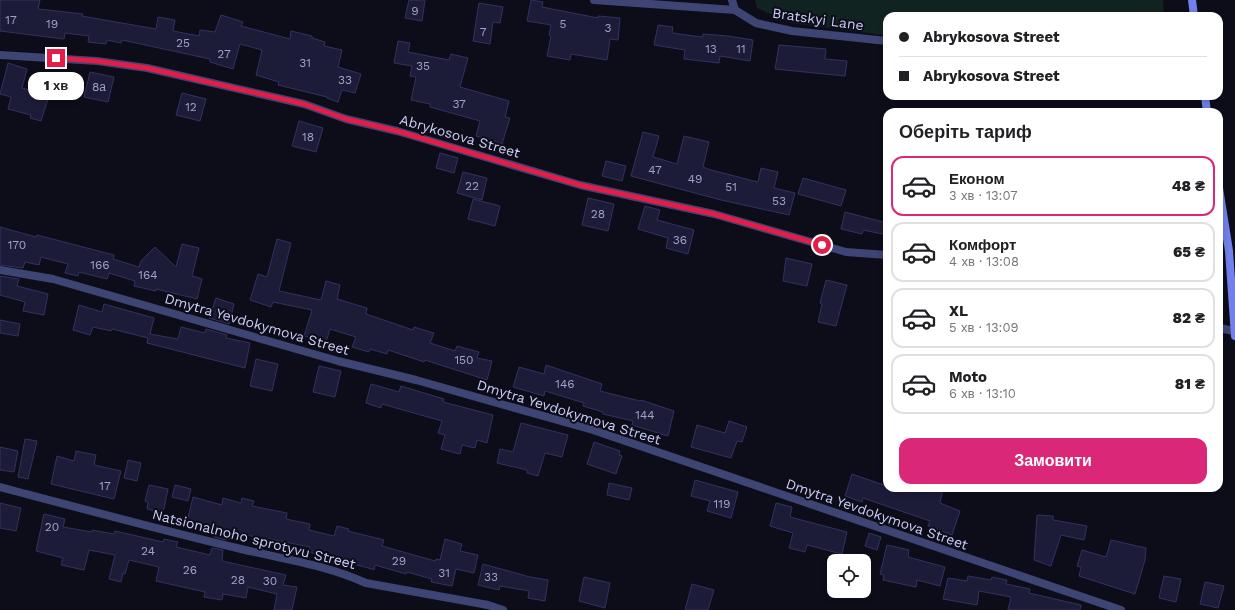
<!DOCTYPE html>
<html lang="uk">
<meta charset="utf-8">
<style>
body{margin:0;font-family:"Work Sans",sans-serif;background:#f2f2f2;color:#202124;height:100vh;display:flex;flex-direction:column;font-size:15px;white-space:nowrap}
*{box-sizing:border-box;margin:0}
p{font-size:13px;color:#757577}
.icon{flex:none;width:22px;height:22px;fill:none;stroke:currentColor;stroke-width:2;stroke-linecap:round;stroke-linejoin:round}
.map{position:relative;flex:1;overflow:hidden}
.sheet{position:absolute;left:883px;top:108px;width:340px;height:384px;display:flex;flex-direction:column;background:#fff;border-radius:12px;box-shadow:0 2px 6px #0003}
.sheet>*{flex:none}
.banner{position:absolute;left:883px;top:12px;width:340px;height:88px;border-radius:12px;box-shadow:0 2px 6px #0003;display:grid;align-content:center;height:88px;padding:0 16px;background:#fff}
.buttons{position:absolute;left:827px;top:554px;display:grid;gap:8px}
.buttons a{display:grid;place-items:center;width:44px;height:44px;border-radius:8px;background:#fff;box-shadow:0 2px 6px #0003;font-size:20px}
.end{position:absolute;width:18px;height:18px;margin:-9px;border:5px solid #e11d48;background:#fff;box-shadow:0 0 0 2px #fff}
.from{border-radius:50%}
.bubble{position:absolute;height:28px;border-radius:12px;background:#fff;box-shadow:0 2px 6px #0003;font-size:13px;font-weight:800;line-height:28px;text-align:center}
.banner b{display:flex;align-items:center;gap:14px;height:38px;font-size:15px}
.banner b+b{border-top:1px solid #e0e0e0}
.banner i{width:10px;height:10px;background:#202124}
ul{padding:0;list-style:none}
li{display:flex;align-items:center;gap:12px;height:60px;margin:0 8px 6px;padding:0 8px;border:2px solid #e0e0e0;border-radius:12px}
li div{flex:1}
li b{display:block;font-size:15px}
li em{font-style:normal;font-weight:800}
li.selected{border-color:#db2777}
li>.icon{width:36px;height:36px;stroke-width:1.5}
h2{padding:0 16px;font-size:18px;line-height:48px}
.primary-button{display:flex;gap:8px;margin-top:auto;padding:8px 16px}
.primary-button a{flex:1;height:46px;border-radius:12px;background:#db2777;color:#fff;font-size:16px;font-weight:800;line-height:46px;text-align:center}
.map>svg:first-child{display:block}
.green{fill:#112320}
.building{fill:#1d1c38;stroke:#333161}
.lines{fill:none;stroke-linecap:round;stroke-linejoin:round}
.street{stroke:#3e4473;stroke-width:8}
.secondary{stroke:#7180eb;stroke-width:8}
.route{stroke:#e11d48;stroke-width:5}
.labels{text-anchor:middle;stroke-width:4;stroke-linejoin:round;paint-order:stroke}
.number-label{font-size:12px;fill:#a1a2c8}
.street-label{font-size:14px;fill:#cdcef8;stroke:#0d0d1a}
</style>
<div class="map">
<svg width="1235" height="610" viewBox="0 0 1235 610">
<rect width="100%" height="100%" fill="#0d0d1a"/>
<path class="green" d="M 755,0 L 1163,0 L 1164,16 L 887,16 L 887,35 L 882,35 L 792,23 L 757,8 Z"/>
<path class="building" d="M 0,0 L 40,0 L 38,9 L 83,14 L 82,16 L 156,29 L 158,17 L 175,20 L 173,31 L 199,36 L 200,30 L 215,32 L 221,15 L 243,22 L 241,26 L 290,39 L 291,31 L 312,36 L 312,38 L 325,42 L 324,46 L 342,50 L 338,67 L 361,74 L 355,93 L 342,90 L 338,102 L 327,98 L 327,97 L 278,85 L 279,82 L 256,75 L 262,50 L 240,44 L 233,69 L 210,62 L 210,59 L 122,40 L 121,43 L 107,40 L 106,44 L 88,42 L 89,36 L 65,33 L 64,39 L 0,31 Z
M 409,0 L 425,0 L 422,21 L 405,18 Z
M 531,0 L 543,2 L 542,7 L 598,18 L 598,16 L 620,18 L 618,40 L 610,39 L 607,60 L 571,54 L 570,60 L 547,56 L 551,36 L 549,35 L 551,25 L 527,21 Z
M 479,3 L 503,7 L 500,23 L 493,22 L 490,44 L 473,41 Z
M 658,25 L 673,27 L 672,33 L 702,37 L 703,34 L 728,36 L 753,40 L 750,61 L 720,56 L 719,63 L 684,59 L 685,50 L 654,45 Z
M 398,41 L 410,43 L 408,52 L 449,60 L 451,54 L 468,58 L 460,87 L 509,101 L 505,117 L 510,118 L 502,144 L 476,136 L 480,121 L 430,107 L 430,104 L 411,100 L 416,77 L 410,76 L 412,66 L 394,63 Z
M 779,45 L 826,49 L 825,59 L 847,61 L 845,76 L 775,69 Z
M 8,63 L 27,69 L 22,88 L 49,96 L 41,121 L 30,118 L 31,115 L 8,109 L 11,97 L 0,94 Z
M 90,72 L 114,77 L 108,102 L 84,97 Z
M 182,93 L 206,99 L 200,121 L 176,115 Z
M 299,121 L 323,128 L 316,152 L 292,146 Z
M 643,132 L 659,136 L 653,157 L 677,164 L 684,136 L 709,142 L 703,167 L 711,170 L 758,182 L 761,168 L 778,172 L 774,188 L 795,193 L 789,215 L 721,200 L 631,176 Z
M 440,153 L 458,158 L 454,173 L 436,168 Z
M 606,161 L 626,166 L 622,181 L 602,176 Z
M 463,172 L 487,178 L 482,200 L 457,193 Z
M 803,178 L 846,190 L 841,206 L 798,194 Z
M 588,198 L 614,204 L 608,231 L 582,225 Z
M 473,199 L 500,206 L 495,226 L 468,219 Z
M 645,206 L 660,210 L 657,220 L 694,230 L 688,254 L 666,248 L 668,238 L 638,229 Z
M 845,212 L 887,223 L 887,235 L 863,230 L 862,234 L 841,229 Z
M 0,227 L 36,237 L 37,235 L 114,255 L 113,259 L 139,267 L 141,261 L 155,247 L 176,267 L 182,244 L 199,248 L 192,276 L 202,279 L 197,299 L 156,289 L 156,291 L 134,286 L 135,281 L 109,273 L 107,279 L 79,272 L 78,276 L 65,273 L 68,264 L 41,257 L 39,265 L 25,262 L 23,268 L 0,265 Z
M 277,239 L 291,243 L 279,291 L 321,300 L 326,281 L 340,285 L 337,299 L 367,308 L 366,314 L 413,330 L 414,327 L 434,333 L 430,343 L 455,351 L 457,346 L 479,352 L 477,358 L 492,361 L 487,380 L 425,360 L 424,362 L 388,350 L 387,354 L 370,349 L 369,352 L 352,347 L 356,337 L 330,329 L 326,342 L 304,336 L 312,310 L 273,302 L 271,307 L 250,300 L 258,274 L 267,277 Z
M 786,258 L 812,264 L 807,286 L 783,281 Z
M 0,276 L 19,279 L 17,286 L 48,294 L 44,315 L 23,311 L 25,302 L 0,295 Z
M 826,280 L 847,285 L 836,326 L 818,322 L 822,304 L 820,303 Z
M 216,298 L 234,304 L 229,324 L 209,318 Z
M 104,304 L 154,318 L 150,334 L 178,339 L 181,327 L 205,333 L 206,329 L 227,335 L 226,338 L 250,343 L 245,368 L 147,343 L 148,338 L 112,329 L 111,331 L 93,327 L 90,335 L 73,330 L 79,305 L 102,312 Z
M 0,320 L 20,324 L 18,336 L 0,333 Z
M 256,359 L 278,364 L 272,391 L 250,386 Z
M 546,365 L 602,384 L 600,391 L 640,401 L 641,400 L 674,411 L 668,436 L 632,425 L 633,421 L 603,414 L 603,412 L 583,406 L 584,403 L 545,391 L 544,396 L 513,387 L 519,367 L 544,374 Z
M 319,366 L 341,371 L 335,397 L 313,392 Z
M 371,384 L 399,392 L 401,386 L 444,399 L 443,402 L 493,415 L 487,443 L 477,440 L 475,448 L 462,445 L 460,454 L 441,449 L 445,435 L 438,433 L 442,421 L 382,404 L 381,408 L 366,403 Z
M 729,421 L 747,427 L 742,442 L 737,441 L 731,458 L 691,447 L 697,425 L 725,433 Z
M 521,423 L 568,435 L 562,457 L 545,453 L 538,476 L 527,473 L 527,470 L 497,463 L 500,449 L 513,452 Z
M 25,439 L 37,441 L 28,479 L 18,477 Z
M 594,442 L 620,451 L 619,455 L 622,456 L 616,474 L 587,464 Z
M 0,447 L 18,451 L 14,472 L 0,470 Z
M 76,451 L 96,455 L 94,465 L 121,471 L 114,499 L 51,484 L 57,456 L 74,461 Z
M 128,460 L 141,463 L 137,481 L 124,478 Z
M 852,474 L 887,486 L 887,488 L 943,488 L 940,503 L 960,511 L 952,535 L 928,526 L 930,521 L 863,498 L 862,502 L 845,496 Z
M 695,480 L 738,492 L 731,518 L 707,511 L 710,501 L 691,496 Z
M 609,483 L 632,488 L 629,500 L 607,495 Z
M 149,485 L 168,489 L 163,513 L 147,509 L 148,502 L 145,501 Z
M 175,485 L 191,489 L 188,501 L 172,497 Z
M 193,497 L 222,505 L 223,498 L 241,503 L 242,498 L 254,501 L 252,506 L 287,513 L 286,519 L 310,524 L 309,530 L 334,536 L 337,526 L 349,529 L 348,531 L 384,540 L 382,546 L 435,561 L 436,559 L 440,560 L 445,539 L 462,544 L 460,551 L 478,555 L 474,573 L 456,569 L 452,586 L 431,582 L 432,579 L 407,572 L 406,574 L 375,565 L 374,570 L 372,569 L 308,552 L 310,547 L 270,539 L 270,540 L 228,531 L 226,540 L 214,537 L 216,530 L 187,522 Z
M 0,503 L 21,508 L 16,531 L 0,528 Z
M 776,503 L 792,507 L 790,517 L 847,532 L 842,554 L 807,545 L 805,552 L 789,548 L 793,533 L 770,526 Z
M 44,514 L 65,519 L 63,527 L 92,532 L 92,530 L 114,534 L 115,531 L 163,542 L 164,539 L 178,542 L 176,547 L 210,555 L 212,548 L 223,550 L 222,561 L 286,575 L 283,585 L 297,587 L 292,610 L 274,610 L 277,594 L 248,587 L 246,598 L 223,594 L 222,600 L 204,597 L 205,592 L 156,581 L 159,567 L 129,560 L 125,574 L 123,573 L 121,582 L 109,579 L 115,555 L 89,550 L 84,570 L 61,565 L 63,558 L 36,551 Z
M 1037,515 L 1053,516 L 1053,520 L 1087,526 L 1084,540 L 1061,535 L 1051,566 L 1034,560 Z
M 869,533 L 881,537 L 877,550 L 865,546 Z
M 1111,540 L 1146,548 L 1145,560 L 1135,594 L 1079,576 L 1081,567 L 1077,566 L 1082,550 L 1106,557 Z
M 887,545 L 909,550 L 908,557 L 945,567 L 940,586 L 917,580 L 916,587 L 883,580 L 884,575 L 880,574 Z
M 483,564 L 530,577 L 548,580 L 545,601 L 528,598 L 529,591 L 500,586 L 499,590 L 478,585 Z
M 968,576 L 991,580 L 992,577 L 1007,580 L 1006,584 L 1030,589 L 1029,593 L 1081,605 L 1080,610 L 1008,610 L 1011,597 L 979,591 L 977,605 L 943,599 L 948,578 L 967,581 Z
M 1164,576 L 1181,579 L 1176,602 L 1159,598 Z
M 584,577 L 610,583 L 605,608 L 579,601 Z
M 1205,582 L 1224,586 L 1218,608 L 1200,604 Z
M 692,584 L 714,590 L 708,610 L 685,610 Z"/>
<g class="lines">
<path class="street" d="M 594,0 L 735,10
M 732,0 L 735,10 L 756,23 L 792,31 L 887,41
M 0,55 L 97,61 L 147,68 L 304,104 L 346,119 L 397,131 L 580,185 L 714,214 L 846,252 L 887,255
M 0,270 L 53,279 L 338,361 L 416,380 L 593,430 L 1121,610
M 1219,328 L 1234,331
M 0,487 C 80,508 160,530 241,549 C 283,559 327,565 366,583 L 488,605 L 503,610"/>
<path class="secondary" d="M 1192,0 L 1194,16
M 1205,96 L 1207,112
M 1219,188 L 1229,251 L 1235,336"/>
</g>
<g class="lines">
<path class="route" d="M 56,58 L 97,61 L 147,68 L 304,104 L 346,119 L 397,131 L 580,185 L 714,214 L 822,245"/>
</g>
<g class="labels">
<g class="number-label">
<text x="415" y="15">9</text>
<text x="11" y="24">17</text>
<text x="52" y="28">19</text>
<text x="563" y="28">5</text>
<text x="608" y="32">3</text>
<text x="483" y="36">7</text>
<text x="183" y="47">25</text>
<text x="711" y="53">13</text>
<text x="741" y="53">11</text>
<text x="224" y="58">27</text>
<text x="305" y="67">31</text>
<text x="423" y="70">35</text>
<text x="345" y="84">33</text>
<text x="99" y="91">8а</text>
<text x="459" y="108">37</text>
<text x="191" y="111">12</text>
<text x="308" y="141">18</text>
<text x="655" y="174">47</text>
<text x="695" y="183">49</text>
<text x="472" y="190">22</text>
<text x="731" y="191">51</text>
<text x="779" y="205">53</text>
<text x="598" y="218">28</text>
<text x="680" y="244">36</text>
<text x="17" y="249">170</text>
<text x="100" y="269">166</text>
<text x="148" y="279">164</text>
<text x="464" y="364">150</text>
<text x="565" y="388">146</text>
<text x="645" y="419">144</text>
<text x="105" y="490">17</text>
<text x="722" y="508">119</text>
<text x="52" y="531">20</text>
<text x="148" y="555">24</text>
<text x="399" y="565">29</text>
<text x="190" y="574">26</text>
<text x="444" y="577">31</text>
<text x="491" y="581">33</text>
<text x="238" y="584">28</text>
<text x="270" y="585">30</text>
</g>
<g class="street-label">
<text transform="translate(818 19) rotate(8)" y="5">Bratskyi Lane</text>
<text transform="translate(460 136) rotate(16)" y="5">Abrykosova Street</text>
<text transform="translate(257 324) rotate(16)" y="5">Dmytra Yevdokymova Street</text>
<text transform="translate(569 412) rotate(17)" y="5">Dmytra Yevdokymova Street</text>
<text transform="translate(877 514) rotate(19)" y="5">Dmytra Yevdokymova Street</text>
<text transform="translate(254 539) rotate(14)" y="5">Natsionalnoho sprotyvu Street</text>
</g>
</g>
</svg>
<div class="buttons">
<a><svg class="icon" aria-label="locate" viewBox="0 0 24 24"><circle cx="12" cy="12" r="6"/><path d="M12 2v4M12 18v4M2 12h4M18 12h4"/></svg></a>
</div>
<i class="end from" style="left:822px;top:245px"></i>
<i class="end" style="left:56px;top:58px"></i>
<div class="bubble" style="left:28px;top:72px;width:56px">1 хв</div>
<div class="banner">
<b><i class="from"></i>Abrykosova Street</b>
<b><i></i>Abrykosova Street</b>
</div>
<section class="sheet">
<h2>Оберіть тариф</h2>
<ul>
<li class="selected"><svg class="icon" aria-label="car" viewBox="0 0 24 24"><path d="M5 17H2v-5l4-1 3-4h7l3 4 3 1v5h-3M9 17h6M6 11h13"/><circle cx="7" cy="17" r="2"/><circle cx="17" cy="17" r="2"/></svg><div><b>Економ</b><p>3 хв · 13:07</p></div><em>48 ₴</em></li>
<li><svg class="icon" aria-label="car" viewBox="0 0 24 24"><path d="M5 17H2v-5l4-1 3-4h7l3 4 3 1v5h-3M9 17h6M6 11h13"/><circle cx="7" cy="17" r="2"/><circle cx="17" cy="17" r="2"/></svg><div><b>Комфорт</b><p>4 хв · 13:08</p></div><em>65 ₴</em></li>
<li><svg class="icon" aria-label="car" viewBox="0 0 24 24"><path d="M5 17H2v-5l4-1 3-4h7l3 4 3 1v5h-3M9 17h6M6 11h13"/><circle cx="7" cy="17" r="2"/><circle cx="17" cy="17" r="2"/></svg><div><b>XL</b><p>5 хв · 13:09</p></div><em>82 ₴</em></li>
<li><svg class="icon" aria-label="car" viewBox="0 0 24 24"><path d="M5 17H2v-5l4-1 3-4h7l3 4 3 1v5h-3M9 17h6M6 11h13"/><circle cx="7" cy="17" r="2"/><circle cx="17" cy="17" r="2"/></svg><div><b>Moto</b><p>6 хв · 13:10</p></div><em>81 ₴</em></li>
</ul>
<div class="primary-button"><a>Замовити</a></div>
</section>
</div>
